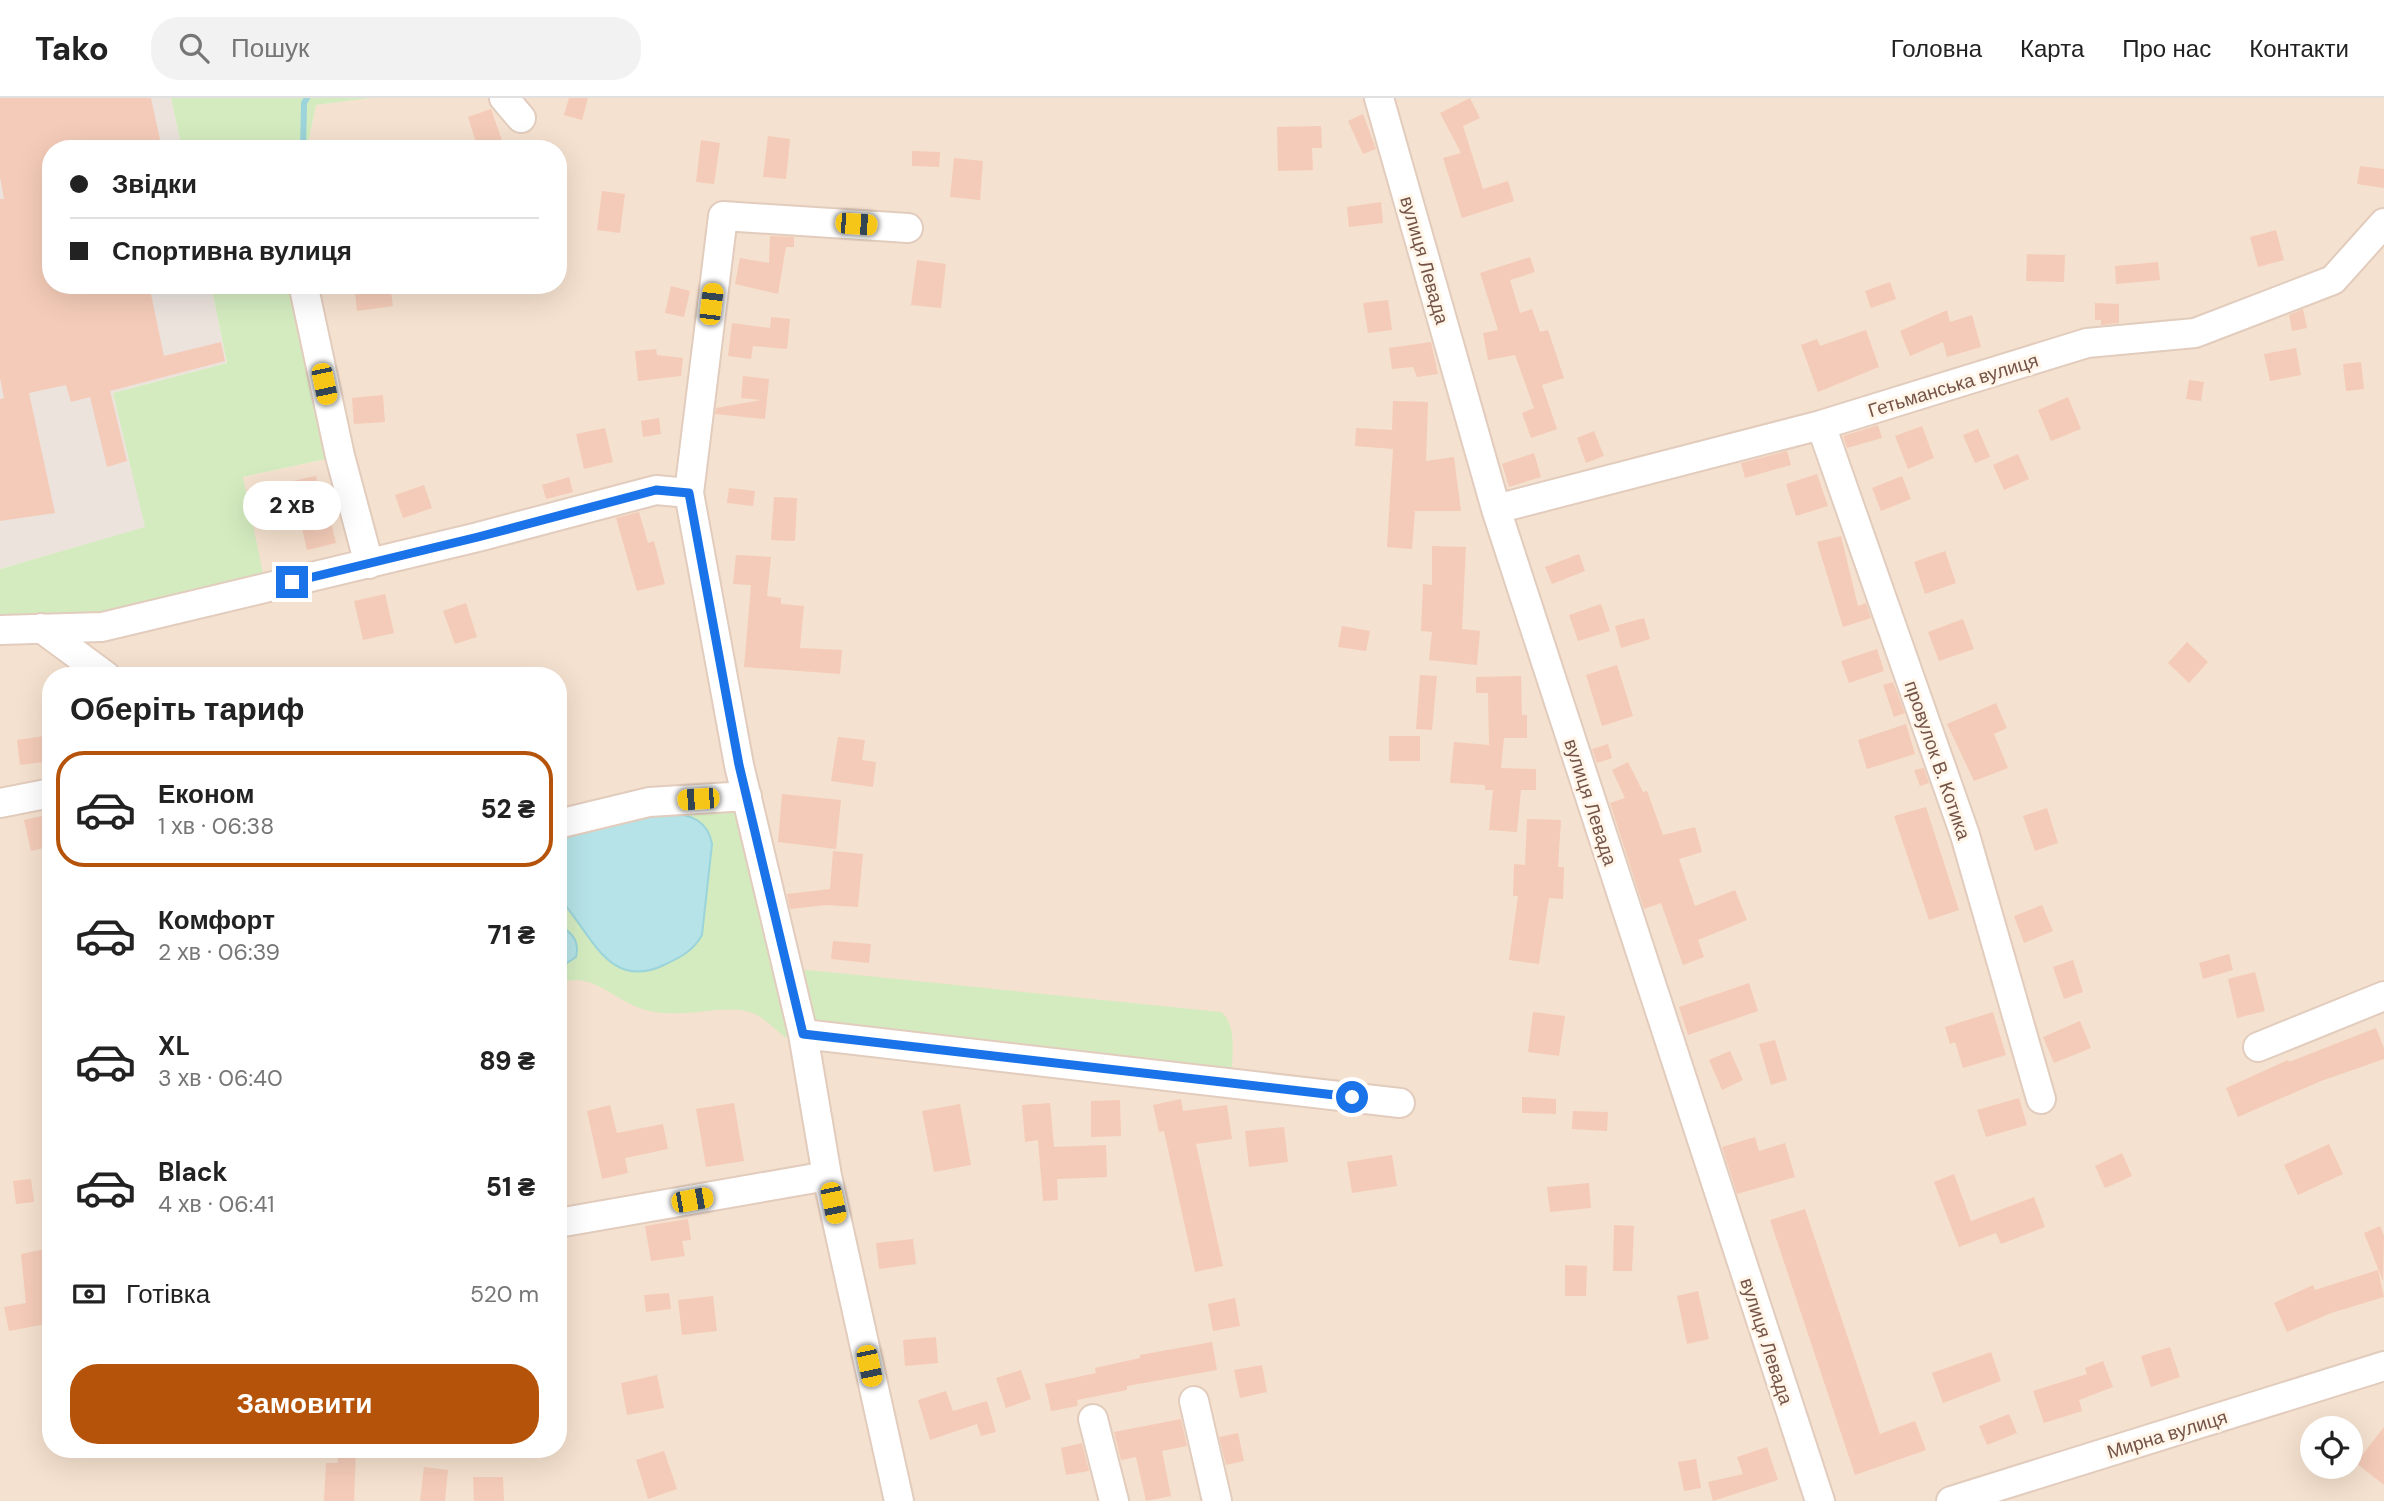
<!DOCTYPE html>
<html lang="uk">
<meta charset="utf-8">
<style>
body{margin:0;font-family:"DM Sans",sans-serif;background:#f2f2f2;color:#222;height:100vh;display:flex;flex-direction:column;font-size:26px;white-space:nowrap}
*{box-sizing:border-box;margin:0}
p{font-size:23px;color:#767676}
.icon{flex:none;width:38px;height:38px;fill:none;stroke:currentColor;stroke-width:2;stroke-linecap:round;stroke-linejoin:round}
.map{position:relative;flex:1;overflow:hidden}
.sheet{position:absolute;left:42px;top:569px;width:525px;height:791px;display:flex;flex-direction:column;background:#fff;border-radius:28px;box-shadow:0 7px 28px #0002}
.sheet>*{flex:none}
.banner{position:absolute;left:42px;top:42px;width:525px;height:154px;border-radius:28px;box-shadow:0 7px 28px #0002;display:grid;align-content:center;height:154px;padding:0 28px;background:#fff}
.tools{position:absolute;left:2300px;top:1318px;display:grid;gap:14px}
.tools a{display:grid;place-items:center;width:63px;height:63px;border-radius:50%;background:#fff;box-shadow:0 7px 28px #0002;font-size:35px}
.end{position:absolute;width:32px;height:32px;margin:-16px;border:9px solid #1a73e8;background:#fff;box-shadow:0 0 0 4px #fff}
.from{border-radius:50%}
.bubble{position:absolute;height:49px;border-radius:24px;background:#fff;box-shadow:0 7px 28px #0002;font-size:23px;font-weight:800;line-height:49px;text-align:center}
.car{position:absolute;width:21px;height:42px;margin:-21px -10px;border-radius:9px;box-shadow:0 0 5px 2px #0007;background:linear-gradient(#f5c518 24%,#345 0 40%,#f5c518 0 76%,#345 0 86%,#f5c518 0)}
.banner b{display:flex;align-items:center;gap:24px;height:66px;font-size:26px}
.banner b+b{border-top:2px solid #e0e0e0}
.banner i{width:18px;height:18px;background:#222}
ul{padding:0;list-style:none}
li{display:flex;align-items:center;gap:21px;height:116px;margin:0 14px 10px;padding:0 14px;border:4px solid transparent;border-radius:28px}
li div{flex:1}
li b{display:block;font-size:26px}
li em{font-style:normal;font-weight:800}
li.current{border-color:#b45309}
li>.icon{width:63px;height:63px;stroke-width:1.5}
h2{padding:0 28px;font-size:32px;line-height:84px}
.pay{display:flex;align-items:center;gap:18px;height:77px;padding:0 28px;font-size:26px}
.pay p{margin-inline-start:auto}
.cta{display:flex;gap:14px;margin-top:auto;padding:14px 28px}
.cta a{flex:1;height:80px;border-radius:28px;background:#b45309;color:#fff;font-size:28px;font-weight:800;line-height:80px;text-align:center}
header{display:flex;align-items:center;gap:42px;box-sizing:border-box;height:98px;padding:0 35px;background:#fff;border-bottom:2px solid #e0e0e0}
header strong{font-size:33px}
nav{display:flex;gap:38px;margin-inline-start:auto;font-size:24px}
.search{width:490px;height:63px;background:#f2f2f2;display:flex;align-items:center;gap:18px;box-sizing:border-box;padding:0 24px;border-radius:28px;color:#767676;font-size:26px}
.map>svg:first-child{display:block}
.residential{fill:#f5e1cf;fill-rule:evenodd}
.industrial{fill:#ece3dd}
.green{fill:#d4ebbf}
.water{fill:#b5e3e7;stroke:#9bd4da;stroke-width:2}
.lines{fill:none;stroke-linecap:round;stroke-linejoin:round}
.stream{stroke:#9bd4da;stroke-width:6}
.building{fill:#f4cbb8}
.minor-casing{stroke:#e2ccbd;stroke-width:32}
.minor{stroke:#fff;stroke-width:28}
.route{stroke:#1a73e8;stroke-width:9}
.labels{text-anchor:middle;stroke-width:6;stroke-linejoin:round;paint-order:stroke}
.street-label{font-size:19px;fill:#755447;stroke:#fff5e8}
</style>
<header>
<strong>Tako</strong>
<div class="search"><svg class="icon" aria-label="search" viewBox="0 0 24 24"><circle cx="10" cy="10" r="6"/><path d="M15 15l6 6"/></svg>Пошук</div>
<nav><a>Головна</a><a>Карта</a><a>Про нас</a><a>Контакти</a></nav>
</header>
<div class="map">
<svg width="2384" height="1403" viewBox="0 0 2384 1403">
<rect width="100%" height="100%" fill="#fdf0e1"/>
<path class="residential" d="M 371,0 L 2384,0 L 2384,1403 L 0,1403 L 0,532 L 243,379 L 340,358 L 303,187 L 558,187 L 558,51 L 307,51 L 316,7 ZM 51,578 L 558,578 L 558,1351 L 51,1351 ZM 2312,1330 L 2350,1330 L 2350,1368 L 2312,1368 Z"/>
<path class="industrial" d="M 0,0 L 171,0 L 182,51 L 51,51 L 51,187 L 211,187 L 227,265 L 113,295 L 146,429 L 0,471 Z"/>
<path class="green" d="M 171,0 L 371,0 L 316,7 L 307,51 L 182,51 Z
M 211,187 L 303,187 L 340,358 L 243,379 L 266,490 L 0,532 L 0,471 L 145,429 L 113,295 L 227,265 Z
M 747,698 L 788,870 L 1221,914 C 1239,928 1231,964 1231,985 L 785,939 C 775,932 766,921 755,916 C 726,902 679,926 637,909 C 607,897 592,874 558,885 L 558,726 Z"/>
<path class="water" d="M 669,715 C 691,716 708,723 712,746 L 702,837 C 693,853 681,859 664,867 C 607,894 591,833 558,799 L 558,737 L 591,728 Z
M 558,827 C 572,834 580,843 576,859 L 558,871 Z"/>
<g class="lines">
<path class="stream" d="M 303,51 L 304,5 L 307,0"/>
</g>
<path class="building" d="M 0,0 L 151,0 L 162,51 L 51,51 L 51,187 L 149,187 L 164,258 L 221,244 L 225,263 L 110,293 L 127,363 L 107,369 L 90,299 L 71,304 L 66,287 L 29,295 L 55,415 L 0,423 L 0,301 L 4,300 L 0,280 L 0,101 L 4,101 L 0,79 Z
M 569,0 L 588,0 L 582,22 L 564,17 Z
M 1470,0 L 1480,20 L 1463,28 L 1483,91 L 1508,83 L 1514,103 L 1462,120 L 1443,60 L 1461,55 L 1440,15 Z
M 491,11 L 505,51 L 478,51 L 468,19 Z
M 1363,16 L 1376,51 L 1363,56 L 1348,23 Z
M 1321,28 L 1322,50 L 1312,50 L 1313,72 L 1278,73 L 1277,29 Z
M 768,38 L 790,41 L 786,81 L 763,79 Z
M 701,42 L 720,45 L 714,86 L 696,84 Z
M 912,53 L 940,54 L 939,69 L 912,68 Z
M 954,60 L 983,63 L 980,102 L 950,99 Z
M 2360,68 L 2384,71 L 2384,90 L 2357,86 Z
M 602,93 L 625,96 L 620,135 L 597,132 Z
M 1381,104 L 1383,125 L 1349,129 L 1347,109 Z
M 2276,132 L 2284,162 L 2258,169 L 2250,139 Z
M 770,138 L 794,139 L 794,149 L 786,149 L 778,196 L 735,186 L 740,160 L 769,165 Z
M 2027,156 L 2065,157 L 2064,184 L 2026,183 Z
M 1530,159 L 1535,174 L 1510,182 L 1520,215 L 1532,211 L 1540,234 L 1548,232 L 1564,280 L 1542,287 L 1557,331 L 1531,340 L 1522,315 L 1534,310 L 1515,257 L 1488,262 L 1483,235 L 1498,232 L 1480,175 Z
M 917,162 L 946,166 L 941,210 L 911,207 Z
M 2158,164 L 2160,182 L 2116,186 L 2115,168 Z
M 1890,184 L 1896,201 L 1871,210 L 1865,193 Z
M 354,187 L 390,187 L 393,208 L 357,213 Z
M 671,188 L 690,193 L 684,219 L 665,215 Z
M 1388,202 L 1392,232 L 1368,235 L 1363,205 Z
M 2095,205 L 2119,206 L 2119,225 L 2101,227 L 2101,222 L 2095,222 Z
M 2303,211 L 2307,230 L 2292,233 L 2289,217 Z
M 1947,212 L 1950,224 L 1972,217 L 1981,249 L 1947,259 L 1943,244 L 1910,258 L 1900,233 Z
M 771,219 L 790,221 L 787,251 L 753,248 L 751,261 L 728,258 L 732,225 L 770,230 Z
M 1866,232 L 1879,269 L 1818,294 L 1801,247 L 1817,241 L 1820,248 Z
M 1431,244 L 1438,276 L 1417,279 L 1413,269 L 1392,271 L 1389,250 Z
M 2296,250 L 2301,277 L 2270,283 L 2264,256 Z
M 656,251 L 657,257 L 683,260 L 681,278 L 638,283 L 635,253 Z
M 2361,264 L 2364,291 L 2346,293 L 2343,266 Z
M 743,278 L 769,281 L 765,321 L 715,316 L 716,310 L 761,302 L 741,300 Z
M 2189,282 L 2204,284 L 2201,303 L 2186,301 Z
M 383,297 L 385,324 L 354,326 L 352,300 Z
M 2068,299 L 2081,331 L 2051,343 L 2038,312 Z
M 1393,303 L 1428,304 L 1426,363 L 1454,359 L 1461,413 L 1415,413 L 1412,451 L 1387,449 L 1393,351 L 1355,348 L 1356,330 L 1392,332 Z
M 659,320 L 661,336 L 643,339 L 641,323 Z
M 1878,327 L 1882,340 L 1847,350 L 1843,338 Z
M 1922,328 L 1934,360 L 1908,371 L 1895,338 Z
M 605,330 L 613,364 L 584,371 L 576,336 Z
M 1978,331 L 1990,359 L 1975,365 L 1963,337 Z
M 1594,333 L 1604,358 L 1586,365 L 1577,340 Z
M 1787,353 L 1791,367 L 1745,380 L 1741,365 Z
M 1534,355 L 1541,379 L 1509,389 L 1502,366 Z
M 2018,356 L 2029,381 L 2004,392 L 1993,367 Z
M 1817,376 L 1828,408 L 1796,418 L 1786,386 Z
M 316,378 L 326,421 L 330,420 L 336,445 L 307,452 L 297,409 L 276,413 L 271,388 Z
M 1902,378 L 1911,401 L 1881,413 L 1872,390 Z
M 569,379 L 573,394 L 546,401 L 542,387 Z
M 424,387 L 432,410 L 403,420 L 395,397 Z
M 729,390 L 755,393 L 753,408 L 727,405 Z
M 774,399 L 797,400 L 795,443 L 771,442 Z
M 639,414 L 648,445 L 654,443 L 665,486 L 637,493 L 616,420 Z
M 1841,438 L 1858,508 L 1866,505 L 1871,520 L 1843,529 L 1817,444 Z
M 1432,448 L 1466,449 L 1462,531 L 1480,533 L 1477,567 L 1429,562 L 1432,534 L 1421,533 L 1423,486 L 1432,487 Z
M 1945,453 L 1956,485 L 1925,496 L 1914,464 Z
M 1579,456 L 1585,473 L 1552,486 L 1545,469 Z
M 736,457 L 771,459 L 767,498 L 781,500 L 781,506 L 804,508 L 800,550 L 842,552 L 840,576 L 744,569 L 751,487 L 733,486 Z
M 385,496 L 394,535 L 363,542 L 354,503 Z
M 466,505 L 477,539 L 455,546 L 443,513 Z
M 1601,506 L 1610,533 L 1578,543 L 1569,517 Z
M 1644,520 L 1650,541 L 1621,550 L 1615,528 Z
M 1963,521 L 1974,551 L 1939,563 L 1928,534 Z
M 1342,528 L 1370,533 L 1366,553 L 1338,549 Z
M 2187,544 L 2208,564 L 2189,585 L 2168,565 Z
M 1877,551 L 1884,573 L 1849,585 L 1841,563 Z
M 1617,567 L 1633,618 L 1602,628 L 1586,577 Z
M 1420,577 L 1437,578 L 1432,632 L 1416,631 Z
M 1521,578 L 1522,617 L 1527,617 L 1527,640 L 1504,640 L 1501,670 L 1536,671 L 1536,692 L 1521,692 L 1517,734 L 1489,732 L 1493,692 L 1485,692 L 1485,687 L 1450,685 L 1454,644 L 1489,647 L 1488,595 L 1476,595 L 1476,579 Z
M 1893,584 L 1905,615 L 1894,619 L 1883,587 Z
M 1996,605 L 2007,630 L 1994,636 L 2008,670 L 1974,683 L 1947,626 Z
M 1906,626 L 1915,656 L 1867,671 L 1858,642 Z
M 51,637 L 51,663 L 20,667 L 17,642 Z
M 1389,638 L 1420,638 L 1420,663 L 1389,663 Z
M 838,639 L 865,642 L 862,662 L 876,664 L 873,689 L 831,683 Z
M 1608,646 L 1612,660 L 1597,665 L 1592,651 Z
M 1628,664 L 1643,694 L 1647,693 L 1663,737 L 1695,729 L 1702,754 L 1679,761 L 1695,808 L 1735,792 L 1747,822 L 1698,842 L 1704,859 L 1683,867 L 1661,805 L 1644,811 L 1610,705 L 1625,700 L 1612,672 Z
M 1924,670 L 1929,685 L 1920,688 L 1914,672 Z
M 782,696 L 841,702 L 836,751 L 778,744 Z
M 1926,709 L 1959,812 L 1929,822 L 1894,718 Z
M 2047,710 L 2058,745 L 2035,753 L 2023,718 Z
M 51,716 L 51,748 L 31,753 L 24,722 Z
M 1527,721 L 1561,722 L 1558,769 L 1564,769 L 1563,801 L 1549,800 L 1539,866 L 1509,862 L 1518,798 L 1513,798 L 1514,766 L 1525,767 Z
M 833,753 L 863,756 L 858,809 L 826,807 L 790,811 L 787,796 L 830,791 Z
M 2042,807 L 2053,833 L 2024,845 L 2014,818 Z
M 833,843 L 871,846 L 869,865 L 831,861 Z
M 2229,856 L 2233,872 L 2203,881 L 2199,865 Z
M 2073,862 L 2083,894 L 2064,901 L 2053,869 Z
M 2255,874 L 2265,913 L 2237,920 L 2228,881 Z
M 1749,885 L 1758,913 L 1688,937 L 1679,909 Z
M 1533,914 L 1565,918 L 1559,958 L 1528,954 Z
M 1993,914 L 2006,957 L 1963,970 L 1955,944 L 1950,946 L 1945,929 Z
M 2080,923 L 2091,950 L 2054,965 L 2043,939 Z
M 2376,930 L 2384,950 L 2384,961 L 2321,983 L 2238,1019 L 2226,990 L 2288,962 L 2289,964 Z
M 1775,942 L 1787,982 L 1771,987 L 1759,946 Z
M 1730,953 L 1743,982 L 1722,992 L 1709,962 Z
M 1522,999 L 1556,1001 L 1556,1016 L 1522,1015 Z
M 2019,1000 L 2027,1027 L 1986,1039 L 1977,1012 Z
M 1181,1001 L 1183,1013 L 1227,1007 L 1232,1041 L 1196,1046 L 1223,1168 L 1195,1174 L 1164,1033 L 1159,1034 L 1153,1007 Z
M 1120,1002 L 1121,1038 L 1091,1039 L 1091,1003 Z
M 734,1005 L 744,1063 L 706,1069 L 696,1011 Z
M 1050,1005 L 1054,1049 L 1106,1047 L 1107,1079 L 1057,1081 L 1058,1102 L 1043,1103 L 1038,1042 L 1025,1044 L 1022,1007 Z
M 960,1006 L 971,1067 L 934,1074 L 922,1013 Z
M 610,1007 L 617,1035 L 663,1026 L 668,1051 L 625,1060 L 628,1075 L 602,1081 L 587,1013 Z
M 1573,1013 L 1608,1014 L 1607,1033 L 1572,1031 Z
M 1284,1029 L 1288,1064 L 1249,1069 L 1245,1033 Z
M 1755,1039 L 1759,1053 L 1785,1045 L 1795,1079 L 1737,1096 L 1722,1049 Z
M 2329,1046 L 2343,1076 L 2298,1097 L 2284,1067 Z
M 2122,1055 L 2132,1078 L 2105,1090 L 2095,1068 Z
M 1392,1057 L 1397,1088 L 1352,1095 L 1347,1064 Z
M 1954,1076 L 1971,1123 L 2034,1099 L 2045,1129 L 2001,1146 L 1996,1135 L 1959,1149 L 1934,1084 Z
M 31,1081 L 34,1104 L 16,1106 L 13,1083 Z
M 1589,1085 L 1591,1110 L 1550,1114 L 1547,1089 Z
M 1805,1111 L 1880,1336 L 1915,1323 L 1926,1352 L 1855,1377 L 1770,1122 Z
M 688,1121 L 691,1142 L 682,1143 L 685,1158 L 651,1163 L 645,1128 Z
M 1614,1127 L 1634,1128 L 1632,1173 L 1613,1173 Z
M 2380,1128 L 2384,1138 L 2383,1183 L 2364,1135 Z
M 913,1141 L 916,1166 L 879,1171 L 876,1145 Z
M 51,1150 L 51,1225 L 9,1233 L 4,1209 L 26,1205 L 21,1156 Z
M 1565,1167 L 1587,1168 L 1586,1198 L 1565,1198 Z
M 2378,1172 L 2384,1199 L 2331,1215 L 2287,1234 L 2274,1205 L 2313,1187 L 2315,1192 Z
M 1698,1193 L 1709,1241 L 1687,1246 L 1677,1198 Z
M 669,1195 L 671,1211 L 646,1214 L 644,1197 Z
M 713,1198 L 717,1233 L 682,1237 L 678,1202 Z
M 1235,1200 L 1240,1228 L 1213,1233 L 1208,1206 Z
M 936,1239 L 938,1265 L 905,1268 L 903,1242 Z
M 1212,1244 L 1217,1272 L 1127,1288 L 1127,1292 L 1077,1302 L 1078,1308 L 1051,1313 L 1045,1286 L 1096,1275 L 1095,1270 L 1140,1260 L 1140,1257 Z
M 2170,1249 L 2180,1279 L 2151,1289 L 2141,1258 Z
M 1991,1254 L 2001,1283 L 1943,1305 L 1932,1275 Z
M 2103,1263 L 2113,1289 L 2079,1302 L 2082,1313 L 2044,1325 L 2033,1293 L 2087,1276 L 2085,1270 Z
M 1262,1267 L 1267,1294 L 1240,1300 L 1234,1272 Z
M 1021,1272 L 1031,1301 L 1006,1310 L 996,1280 Z
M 657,1277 L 664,1310 L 627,1317 L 621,1285 Z
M 946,1293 L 953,1313 L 987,1303 L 996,1334 L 981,1338 L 977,1326 L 930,1342 L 918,1302 Z
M 2009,1316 L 2017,1335 L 1987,1347 L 1979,1328 Z
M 1181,1321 L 1187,1348 L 1162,1353 L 1171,1398 L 1146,1403 L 1136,1359 L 1121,1362 L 1114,1334 Z
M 2384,1329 L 2384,1387 L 2356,1365 Z
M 1238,1335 L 1244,1363 L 1226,1367 L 1219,1339 Z
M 1082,1345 L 1089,1373 L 1066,1377 L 1061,1350 Z
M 1767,1349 L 1778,1382 L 1713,1403 L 1708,1384 L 1743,1376 L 1737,1359 Z
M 337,1351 L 356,1351 L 354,1403 L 324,1403 L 326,1365 L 338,1365 Z
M 664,1353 L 677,1391 L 648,1401 L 636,1362 Z
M 1696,1361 L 1701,1390 L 1684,1393 L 1678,1364 Z
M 424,1369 L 448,1372 L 445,1403 L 420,1403 Z
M 473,1379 L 503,1379 L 504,1403 L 474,1403 Z"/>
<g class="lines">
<g class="minor-casing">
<path id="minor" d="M 504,0 L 521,20
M 1379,0 L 1496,411 L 1820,1403
M 304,190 L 340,358 L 369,466
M 1821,327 L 1965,737 L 2041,1001
M 1496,411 L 1821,327 L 2087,245 L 2195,235 L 2333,182 L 2384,125
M 41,530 L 106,578
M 0,532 L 102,529 L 478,439 L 656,392 L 689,395
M 0,705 L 51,695
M 558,726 L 649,704 L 747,698
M 803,936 L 1400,1005
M 2258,949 L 2384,898
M 558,1125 L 827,1078
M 1194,1303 L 1217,1403
M 1093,1321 L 1114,1403
M 899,1403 L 827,1078 L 803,936 L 739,667 L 689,395 L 723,118 L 908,130
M 1951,1403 L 2384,1268"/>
</g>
<use href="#minor" class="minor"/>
</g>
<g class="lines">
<path class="route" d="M 292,484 L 478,439 L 656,392 L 689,395 L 739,667 L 803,936 L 1352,999"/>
</g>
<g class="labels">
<g class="street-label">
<text transform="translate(1425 162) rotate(74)" y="7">вулиця Левада</text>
<text transform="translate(1953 287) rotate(-17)" y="7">Гетьманська вулиця</text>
<text transform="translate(1938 662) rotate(71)" y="7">провулок В. Котика</text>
<text transform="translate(1591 704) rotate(72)" y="7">вулиця Левада</text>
<text transform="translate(1767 1243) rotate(72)" y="7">вулиця Левада</text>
<text transform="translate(2167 1336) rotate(-17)" y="7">Мирна вулиця</text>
</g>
</g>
</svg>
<div class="tools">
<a><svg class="icon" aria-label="locate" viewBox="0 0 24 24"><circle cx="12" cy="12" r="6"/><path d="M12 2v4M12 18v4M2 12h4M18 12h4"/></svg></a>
</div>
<i class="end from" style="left:1352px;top:999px"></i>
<i class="end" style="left:292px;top:484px"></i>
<div class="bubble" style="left:243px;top:383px;width:98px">2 хв</div>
<i class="car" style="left:856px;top:126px;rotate:94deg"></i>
<i class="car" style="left:711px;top:206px;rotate:7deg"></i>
<i class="car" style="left:324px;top:286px;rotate:168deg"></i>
<i class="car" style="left:698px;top:701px;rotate:266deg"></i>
<i class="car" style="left:692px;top:1102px;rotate:80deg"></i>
<i class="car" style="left:833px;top:1105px;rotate:168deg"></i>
<i class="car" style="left:869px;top:1268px;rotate:168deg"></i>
<div class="banner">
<b><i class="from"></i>Звідки</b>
<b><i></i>Спортивна вулиця</b>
</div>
<section class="sheet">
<h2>Оберіть тариф</h2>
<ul>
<li class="current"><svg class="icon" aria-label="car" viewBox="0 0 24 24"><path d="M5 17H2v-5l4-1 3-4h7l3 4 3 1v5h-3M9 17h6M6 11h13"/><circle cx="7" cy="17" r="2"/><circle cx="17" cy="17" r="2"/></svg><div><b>Економ</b><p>1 хв · 06:38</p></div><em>52 ₴</em></li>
<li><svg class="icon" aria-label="car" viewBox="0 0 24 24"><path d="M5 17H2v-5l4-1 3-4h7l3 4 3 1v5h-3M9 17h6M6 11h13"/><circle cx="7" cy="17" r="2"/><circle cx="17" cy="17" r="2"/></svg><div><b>Комфорт</b><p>2 хв · 06:39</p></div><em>71 ₴</em></li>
<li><svg class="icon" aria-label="car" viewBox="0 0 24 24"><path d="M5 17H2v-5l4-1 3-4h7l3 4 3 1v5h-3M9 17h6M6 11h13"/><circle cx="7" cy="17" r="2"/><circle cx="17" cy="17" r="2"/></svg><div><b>XL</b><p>3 хв · 06:40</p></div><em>89 ₴</em></li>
<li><svg class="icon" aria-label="car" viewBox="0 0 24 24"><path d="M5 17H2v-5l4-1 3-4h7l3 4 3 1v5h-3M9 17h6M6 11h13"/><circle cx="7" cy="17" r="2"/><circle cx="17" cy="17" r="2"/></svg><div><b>Black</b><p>4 хв · 06:41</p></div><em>51 ₴</em></li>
</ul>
<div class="pay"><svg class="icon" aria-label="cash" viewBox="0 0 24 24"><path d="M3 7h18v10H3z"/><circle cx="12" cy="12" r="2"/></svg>Готівка<p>520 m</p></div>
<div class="cta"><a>Замовити</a></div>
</section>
</div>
